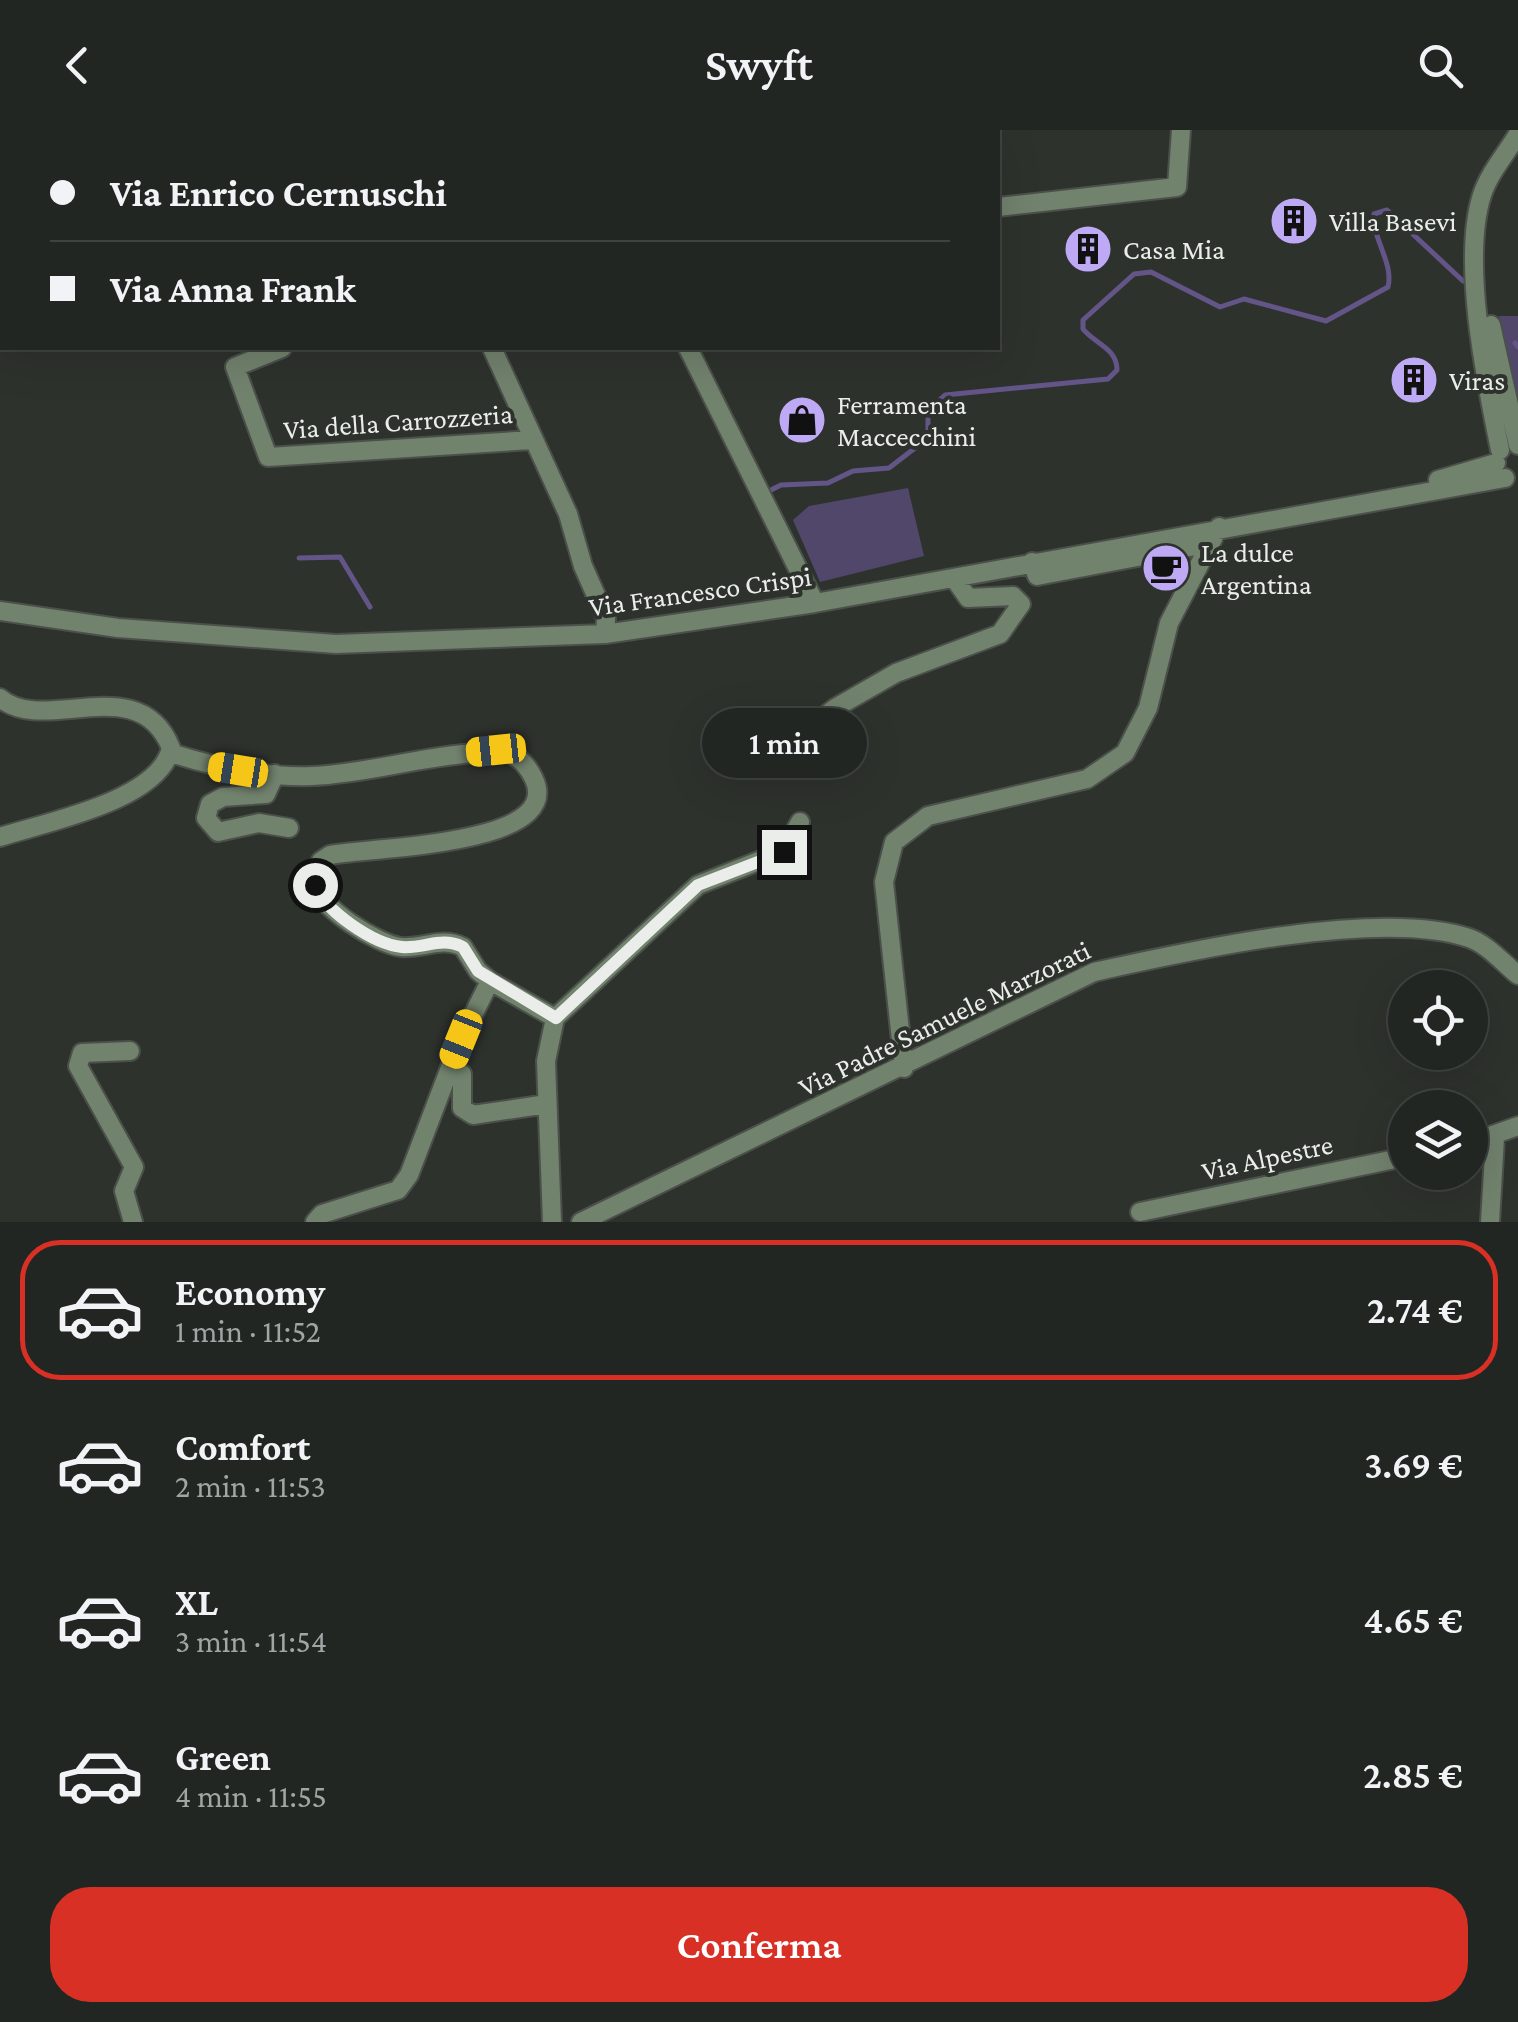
<!DOCTYPE html>
<html lang="it">
<meta charset="utf-8">
<style>
body{margin:0;font-family:"Crimson Pro",serif;background:#2a2e2a;color:#f1f3f6;height:100vh;display:flex;flex-direction:column;font-size:38px;white-space:nowrap}
*{box-sizing:border-box;margin:0}
p{font-size:32px;color:#a2a5a5}
.icon{flex:none;width:55px;height:55px;fill:none;stroke:currentColor;stroke-width:2;stroke-linecap:round;stroke-linejoin:round}
.map{position:relative;height:1092px;overflow:hidden}
.sheet{display:flex;flex-direction:column;background:#222622;flex:1}
.sheet>*{flex:none}
.top-card{position:absolute;left:0px;top:0px;width:1000px;height:220px;box-shadow:0 10px 40px #0002,0 0 0 2px #3f4340;display:grid;align-content:center;height:220px;padding:0 50px;background:#222622}
.fabs{position:absolute;left:1388px;top:840px;display:grid;gap:20px}
.fabs a{display:grid;place-items:center;width:100px;height:100px;border-radius:50%;background:#222622;box-shadow:0 10px 40px #0002,0 0 0 2px #3f4340;font-size:50px}
.end{position:absolute;width:45px;height:45px;margin:-22px;border:12px solid #eaedea;background:#111;box-shadow:0 0 0 5px #111}
.from{border-radius:50%}
.bubble{position:absolute;height:70px;border-radius:35px;background:#222622;box-shadow:0 10px 40px #0002,0 0 0 2px #3f4340;font-size:32px;font-weight:600;line-height:70px;text-align:center}
.car{position:absolute;width:30px;height:60px;margin:-30px -15px;border-radius:12px;box-shadow:0 0 8px 2px #0007;background:linear-gradient(#f5c518 24%,#345 0 40%,#f5c518 0 76%,#345 0 86%,#f5c518 0)}
.top-card b{display:flex;align-items:center;gap:35px;height:95px;font-size:38px}
.top-card b+b{border-top:2px solid #3f4340}
.top-card i{width:25px;height:25px;background:#f1f3f6}
ul{padding:18px 0 0;list-style:none}
li{display:flex;align-items:center;gap:30px;height:140px;margin:0 20px 15px;padding:0 30px;border:5px solid transparent;border-radius:40px}
li div{flex:1}
li b{display:block;font-size:38px}
li em{font-style:normal;font-weight:600}
li.current{border-color:#d93025}
li>.icon{width:90px;height:90px;stroke-width:1.5}
.primary-button{display:flex;gap:20px;margin-top:auto;padding:20px 50px}
.primary-button a{flex:1;height:115px;border-radius:40px;background:#d93025;color:#fff;font-size:40px;font-weight:600;line-height:115px;text-align:center}
header{display:flex;justify-content:space-between;align-items:center;height:130px;padding:0 50px;background:#222622;font-size:45px;font-weight:600}
.map>svg:first-child{display:block}
.green{fill:#51476a}
.lines{fill:none;stroke-linecap:round;stroke-linejoin:round}
.stream{stroke:#645589;stroke-width:5}
.minor-casing{stroke:#4c504b;stroke-width:22}
.major-casing{stroke:#4c504b;stroke-width:28}
.minor{stroke:#71826d;stroke-width:18}
.major{stroke:#b1d5a8;stroke-width:22}
.route{stroke:#eaedea;stroke-width:12}
.labels{text-anchor:middle;stroke-width:8;stroke-linejoin:round;paint-order:stroke}
.poi-label{font-size:28px;fill:#eaedea;stroke:#2e322d;text-anchor:start}
.street-label{font-size:28px;fill:#eaedea;stroke:#2e322d}
</style>
<header><svg class="icon" aria-label="back" viewBox="0 0 24 24"><path d="M15 5l-7 7 7 7"/></svg>Swyft<svg class="icon" aria-label="search" viewBox="0 0 24 24"><circle cx="10" cy="10" r="6"/><path d="M15 15l6 6"/></svg></header>
<div class="map">
<svg width="1518" height="1092" viewBox="0 0 1518 1092">
<rect width="100%" height="100%" fill="#2e322d"/>
<path class="green" d="M 1499,186 L 1518,186 L 1518,274 Z
M 908,358 L 924,426 L 820,452 L 793,390 L 809,376 Z"/>
<g class="lines">
<path class="stream" d="M 1515,213 L 1518,217
M 769,361 L 781,355 L 828,353 L 853,341 L 889,338 L 928,308 L 928,280 L 945,265 L 1108,249 L 1117,240 C 1117,218 1095,214 1083,199 L 1083,190 L 1134,144 L 1151,142 L 1220,177 L 1244,169 L 1326,191 L 1388,157 C 1394,133 1372,109 1374,84 L 1387,80 L 1463,151
M 299,428 L 340,427 L 370,477"/>
<g class="minor-casing">
<path id="minor" d="M 400,0 L 401,2
M 585,0 L 586,2
M 787,0 L 790,2
M 270,2 L 271,0
M 998,77 L 1177,57 L 1181,0
M 1491,195 L 1518,315
M 282,218 L 235,237 L 268,327 L 532,310
M 492,218 L 568,384 L 583,436 L 606,488 L 605,504
M 688,218 L 815,473
M 1500,320 C 1486,252 1461,130 1482,65 C 1489,43 1506,24 1518,4
M 1438,350 L 1496,333
M 1032,432 L 1037,446 L 1211,413
M 0,481 L 118,498 L 336,514 L 605,504 L 815,473 L 1505,348
M 0,568 C 44,606 139,538 171,618 C 159,671 46,692 0,707
M 788,616 L 835,578 L 896,543 L 1000,504 L 1021,474 L 1013,466 L 968,468 L 954,448
M 171,623 C 215,637 265,648 312,646 C 361,644 413,629 463,624 C 477,623 494,618 508,623 C 520,627 529,638 534,649 C 565,717 367,717 330,725 L 321,731 C 317,739 314,745 315,754 C 318,777 379,815 401,817 C 423,819 441,806 463,817 L 478,841 L 490,851 L 555,888
M 275,644 L 266,664 L 223,667 L 210,674 L 206,688 L 218,702 L 259,693 L 289,698
M 130,921 L 82,923 L 78,936 L 134,1037 L 124,1061 L 133,1092
M 904,938 L 884,752 L 894,712 L 928,686 L 1087,649 L 1125,623 L 1148,578 L 1169,493 L 1219,397
M 462,944 L 462,978 L 473,985 L 547,974
M 1470,1013 L 1518,996
M 1140,1082 L 1405,1027
M 315,1092 L 322,1084 L 398,1060 L 409,1045 L 461,909 L 490,851
M 552,1092 L 546,931 L 555,888 L 698,755 L 784,721 L 800,692
M 581,1092 L 1094,842 C 1188,821 1380,778 1469,808 C 1487,814 1503,833 1518,845
M 1490,1092 L 1495,1008"/>
</g>
<g class="major-casing">
<path id="major" d="M 310,2 L 317,0
M 0,100 L 2,99"/>
</g>
<use href="#minor" class="minor"/>
<use href="#major" class="major"/>
</g>
<g class="lines">
<path class="route" d="M 315,755 C 325,781 373,814 402,817 C 424,819 441,806 463,817 L 478,841 L 556,888 L 698,755 L 784,722"/>
</g>
<defs>
<g id="building-disc" transform="scale(2.5)"><circle r="9.5" fill="#bea9f5" stroke="#2e322d"/><path d="M-4-6H4V6H1V3H-1V6H-4ZM-2.5-4.3h1.7v1.8h-1.7ZM.8-4.3h1.7v1.8H.8ZM-2.5-1h1.7V.8h-1.7ZM.8-1h1.7V.8H.8Z" fill="#111"/></g>
<g id="shop-disc" transform="scale(2.5)"><circle r="9.5" fill="#bea9f5" stroke="#2e322d"/><path d="M-5-2.5h2.3a2.7 3.5 0 0 1 5.4 0H5L5.5 6h-11ZM-1.5-2.5h3a1.5 2.3 0 0 0-3 0Z" fill="#111"/></g>
<g id="cafe-disc" transform="scale(2.5)"><circle r="9.5" fill="#bea9f5" stroke="#2e322d"/><path d="M-5.5-4.5H6V0H3Q3 3.5 0 3.5H-2.5Q-5.5 3.5-5.5 0ZM3-3.2v2h1.7v-2ZM-6 4.5H4V6H-6Z" fill="#111"/></g>
</defs>
<g fill-rule="evenodd">
<use href="#building-disc" x="1294" y="91"/>
<use href="#building-disc" x="1088" y="119"/>
<use href="#building-disc" x="1414" y="250"/>
<use href="#shop-disc" x="802" y="290"/>
<use href="#cafe-disc" x="1166" y="438"/>
</g>
<g class="labels">
<g class="poi-label">
<text x="1329" y="101">Villa Basevi</text>
<text x="1123" y="129">Casa Mia</text>
<text x="1449" y="260">Viras</text>
<text x="837" y="284">Ferramenta<tspan x="837" dy="32">Maccecchini</tspan></text>
<text x="1201" y="432">La dulce<tspan x="1201" dy="32">Argentina</tspan></text>
</g>
<g class="street-label">
<text transform="translate(398 291) rotate(-4)" y="10">Via della Carrozzeria</text>
<text transform="translate(700 461) rotate(-8)" y="10">Via Francesco Crispi</text>
<text transform="translate(944 888) rotate(-26)" y="10">Via Padre Samuele Marzorati</text>
<text transform="translate(1267 1027) rotate(-12)" y="10">Via Alpestre</text>
</g>
</g>
</svg>
<div class="fabs">
<a><svg class="icon" aria-label="locate" viewBox="0 0 24 24"><circle cx="12" cy="12" r="6"/><path d="M12 2v4M12 18v4M2 12h4M18 12h4"/></svg></a>
<a><svg class="icon" aria-label="layers" viewBox="0 0 24 24"><path d="M12 4l9 5-9 5-9-5zM3 14l9 5 9-5"/></svg></a>
</div>
<i class="end from" style="left:315px;top:755px"></i>
<i class="end" style="left:784px;top:722px"></i>
<div class="bubble" style="left:702px;top:578px;width:165px">1 min</div>
<i class="car" style="left:496px;top:620px;rotate:264deg"></i>
<i class="car" style="left:238px;top:640px;rotate:279deg"></i>
<i class="car" style="left:461px;top:909px;rotate:202deg"></i>
<div class="top-card">
<b><i class="from"></i>Via Enrico Cernuschi</b>
<b><i></i>Via Anna Frank</b>
</div>
</div>
<section class="sheet">
<ul>
<li class="current"><svg class="icon" aria-label="car" viewBox="0 0 24 24"><path d="M5 17H2v-5l4-1 3-4h7l3 4 3 1v5h-3M9 17h6M6 11h13"/><circle cx="7" cy="17" r="2"/><circle cx="17" cy="17" r="2"/></svg><div><b>Economy</b><p>1 min · 11:52</p></div><em>2.74 €</em></li>
<li><svg class="icon" aria-label="car" viewBox="0 0 24 24"><path d="M5 17H2v-5l4-1 3-4h7l3 4 3 1v5h-3M9 17h6M6 11h13"/><circle cx="7" cy="17" r="2"/><circle cx="17" cy="17" r="2"/></svg><div><b>Comfort</b><p>2 min · 11:53</p></div><em>3.69 €</em></li>
<li><svg class="icon" aria-label="car" viewBox="0 0 24 24"><path d="M5 17H2v-5l4-1 3-4h7l3 4 3 1v5h-3M9 17h6M6 11h13"/><circle cx="7" cy="17" r="2"/><circle cx="17" cy="17" r="2"/></svg><div><b>XL</b><p>3 min · 11:54</p></div><em>4.65 €</em></li>
<li><svg class="icon" aria-label="car" viewBox="0 0 24 24"><path d="M5 17H2v-5l4-1 3-4h7l3 4 3 1v5h-3M9 17h6M6 11h13"/><circle cx="7" cy="17" r="2"/><circle cx="17" cy="17" r="2"/></svg><div><b>Green</b><p>4 min · 11:55</p></div><em>2.85 €</em></li>
</ul>
<div class="primary-button"><a>Conferma</a></div>
</section>
